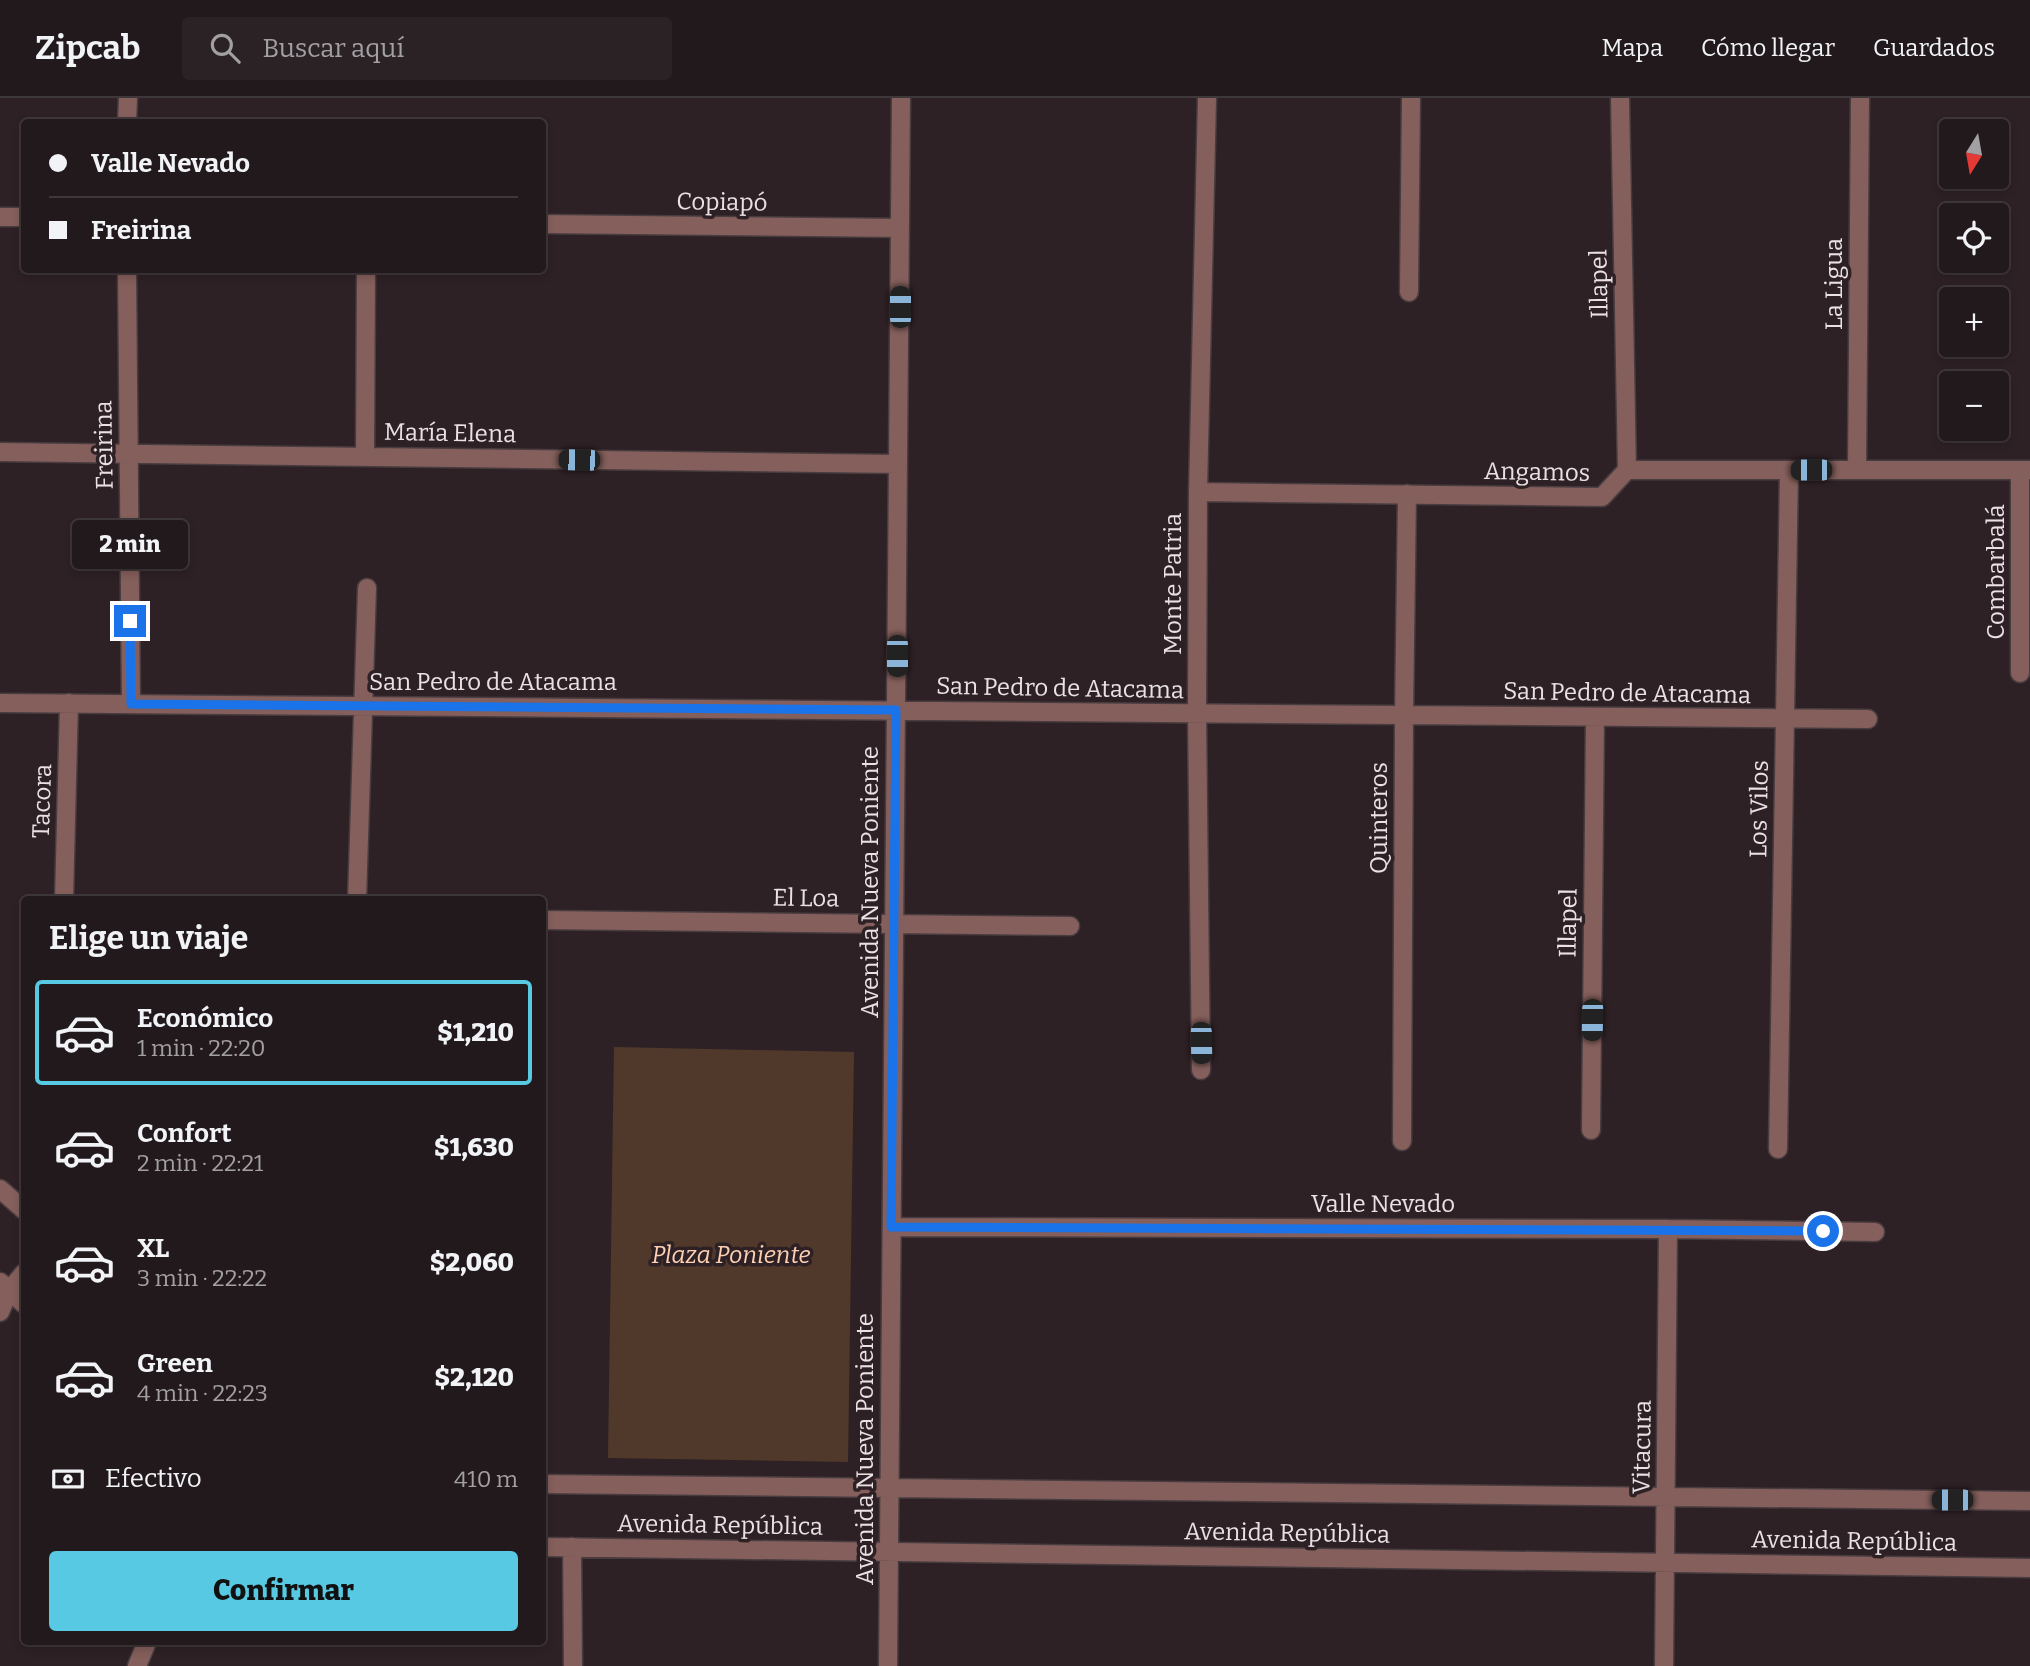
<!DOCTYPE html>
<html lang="es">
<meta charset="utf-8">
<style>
body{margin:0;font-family:Bitter,serif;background:#2a2225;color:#f1f3f6;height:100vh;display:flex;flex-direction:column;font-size:26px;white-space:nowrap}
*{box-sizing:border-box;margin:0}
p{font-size:23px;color:#a2a0a3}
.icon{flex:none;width:38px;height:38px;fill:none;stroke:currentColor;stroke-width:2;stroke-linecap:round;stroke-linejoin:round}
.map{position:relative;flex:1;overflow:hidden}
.sheet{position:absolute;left:21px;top:798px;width:525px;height:749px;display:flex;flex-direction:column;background:#22191c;border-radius:7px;box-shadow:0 4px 10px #0003,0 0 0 2px #3f383b}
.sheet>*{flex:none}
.top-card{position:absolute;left:21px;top:21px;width:525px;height:154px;border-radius:7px;box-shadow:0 4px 10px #0003,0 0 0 2px #3f383b;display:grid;align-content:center;height:154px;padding:0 28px;background:#22191c}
.needle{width:46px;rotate:191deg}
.controls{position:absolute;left:1939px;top:21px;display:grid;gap:14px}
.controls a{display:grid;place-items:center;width:70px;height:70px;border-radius:7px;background:#22191c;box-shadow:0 4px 10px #0003,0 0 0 2px #3f383b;font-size:35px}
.end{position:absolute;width:32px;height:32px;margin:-16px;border:9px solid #1a73e8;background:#fff;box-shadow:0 0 0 4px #fff}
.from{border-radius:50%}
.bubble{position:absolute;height:49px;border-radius:7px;background:#22191c;box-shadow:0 4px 10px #0003,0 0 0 2px #3f383b;font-size:23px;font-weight:800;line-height:49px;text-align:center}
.car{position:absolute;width:21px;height:42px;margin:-21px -10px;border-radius:9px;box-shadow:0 0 5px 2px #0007;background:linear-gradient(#222 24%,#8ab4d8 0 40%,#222 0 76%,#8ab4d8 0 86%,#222 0)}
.top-card b{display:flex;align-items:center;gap:24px;height:66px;font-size:26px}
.top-card b+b{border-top:2px solid #3f383b}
.top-card i{width:18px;height:18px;background:#f1f3f6}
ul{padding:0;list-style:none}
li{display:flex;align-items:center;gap:21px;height:105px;margin:0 14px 10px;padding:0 14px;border:4px solid transparent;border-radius:7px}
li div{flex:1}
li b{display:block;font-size:26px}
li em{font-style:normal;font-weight:800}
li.active{border-color:#57c9e2}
li>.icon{width:63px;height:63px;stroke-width:1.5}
h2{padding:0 28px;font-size:32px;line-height:84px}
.pay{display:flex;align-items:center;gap:18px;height:77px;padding:0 28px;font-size:26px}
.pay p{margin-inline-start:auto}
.button{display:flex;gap:14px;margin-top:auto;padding:14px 28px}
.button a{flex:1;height:80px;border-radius:7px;background:#57c9e2;color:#111;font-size:28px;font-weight:800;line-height:80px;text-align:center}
header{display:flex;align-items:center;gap:42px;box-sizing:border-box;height:98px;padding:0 35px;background:#22191c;border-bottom:2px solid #3f383b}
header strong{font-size:33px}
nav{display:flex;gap:38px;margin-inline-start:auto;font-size:24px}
.search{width:490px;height:63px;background:#2a2225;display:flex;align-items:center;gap:18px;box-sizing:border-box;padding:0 24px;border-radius:7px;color:#a2a0a3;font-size:26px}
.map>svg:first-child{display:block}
.green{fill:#50392a}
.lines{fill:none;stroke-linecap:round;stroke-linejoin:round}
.minor-casing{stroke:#483c40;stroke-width:21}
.minor{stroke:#845f5b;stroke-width:18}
.route{stroke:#1a73e8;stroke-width:9}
.labels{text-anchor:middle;stroke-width:7;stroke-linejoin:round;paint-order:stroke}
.street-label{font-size:24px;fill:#eae1e4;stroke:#2e2125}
.park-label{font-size:24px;font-style:italic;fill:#fdd0b4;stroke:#2e2125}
</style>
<header>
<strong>Zipcab</strong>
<div class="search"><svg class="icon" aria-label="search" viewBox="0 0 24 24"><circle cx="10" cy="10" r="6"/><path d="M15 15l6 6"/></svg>Buscar aquí</div>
<nav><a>Mapa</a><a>Cómo llegar</a><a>Guardados</a></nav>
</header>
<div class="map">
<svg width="2030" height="1568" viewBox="0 0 2030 1568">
<rect width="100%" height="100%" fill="#2e2125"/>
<path class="green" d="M 614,949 L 854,954 L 848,1364 L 608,1360 Z"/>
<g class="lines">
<g class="minor-casing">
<path id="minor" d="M 1620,0 L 1627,372
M 127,24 L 128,0
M 0,119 L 24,119
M 542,126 L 900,130
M 127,172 L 131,606
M 1409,194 L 1411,0
M 0,354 L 898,366
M 365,359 L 366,172
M 1857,372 L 1860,0
M 1198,394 L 1602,399 L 1627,372 L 2030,372
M 2020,575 L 2020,372
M 0,605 L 1868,621
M 64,802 L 69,605
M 357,802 L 367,490
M 542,822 L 1070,828
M 1201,972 L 1197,616 L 1198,394 L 1207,0
M 1591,1032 L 1595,619
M 1402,1043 L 1404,617 L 1407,396
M 1778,1051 L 1789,372
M 0,1091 L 24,1112
M 892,1129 L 1668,1131 L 1875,1134
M 0,1184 L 24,1206
M 0,1214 L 9,1193 L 24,1175
M 542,1386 L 2030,1403
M 542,1449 L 2030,1470
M 572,1449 L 573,1568
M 137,1568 L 147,1544
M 888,1568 L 901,0
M 1664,1568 L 1668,1131"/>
</g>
<use href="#minor" class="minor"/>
</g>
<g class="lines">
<path class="route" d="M 130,523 L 131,606 L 896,612 L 891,1129 L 1823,1133"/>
</g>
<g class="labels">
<g class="street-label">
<text transform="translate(722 104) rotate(1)" y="8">Copiapó</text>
<text transform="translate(1599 186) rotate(-91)" y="8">Illapel</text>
<text transform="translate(1834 186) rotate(-90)" y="8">La Ligua</text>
<text transform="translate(450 335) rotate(1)" y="8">María Elena</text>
<text transform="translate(104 347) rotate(-91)" y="8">Freirina</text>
<text transform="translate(1537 374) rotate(1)" y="8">Angamos</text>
<text transform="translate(1996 474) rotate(-90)" y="8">Combarbalá</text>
<text transform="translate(1173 486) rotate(-90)" y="8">Monte Patria</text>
<text x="493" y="592">San Pedro de Atacama</text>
<text transform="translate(1060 590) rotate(1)" y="8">San Pedro de Atacama</text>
<text transform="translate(1627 595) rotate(1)" y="8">San Pedro de Atacama</text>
<text transform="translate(42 703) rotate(-88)" y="8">Tacora</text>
<text transform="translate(1759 711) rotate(-89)" y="8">Los Vilos</text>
<text transform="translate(1379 720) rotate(-90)" y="8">Quinteros</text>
<text transform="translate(870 784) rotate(-90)" y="8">Avenida Nueva Poniente</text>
<text transform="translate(806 800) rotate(1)" y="8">El Loa</text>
<text transform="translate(1568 825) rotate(-89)" y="8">Illapel</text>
<text x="1383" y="1114">Valle Nevado</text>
<text transform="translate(1642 1349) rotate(-89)" y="8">Vitacura</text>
<text transform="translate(865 1351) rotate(-90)" y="8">Avenida Nueva Poniente</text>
<text transform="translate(720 1427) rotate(1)" y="8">Avenida República</text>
<text transform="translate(1287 1435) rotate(1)" y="8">Avenida República</text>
<text transform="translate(1854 1443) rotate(1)" y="8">Avenida República</text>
</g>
<g class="park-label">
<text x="731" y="1165">Plaza Poniente</text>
</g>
</g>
</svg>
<div class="controls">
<a><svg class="needle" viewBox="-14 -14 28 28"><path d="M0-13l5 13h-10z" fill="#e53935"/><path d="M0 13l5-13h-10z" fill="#a2a0a3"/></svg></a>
<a><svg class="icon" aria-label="locate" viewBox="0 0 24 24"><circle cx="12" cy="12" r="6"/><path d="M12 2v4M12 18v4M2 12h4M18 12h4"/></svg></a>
<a>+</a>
<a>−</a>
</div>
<i class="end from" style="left:1823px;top:1133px"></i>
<i class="end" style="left:130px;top:523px"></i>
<div class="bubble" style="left:72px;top:422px;width:116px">2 min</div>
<i class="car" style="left:900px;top:209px;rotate:0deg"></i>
<i class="car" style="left:579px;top:362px;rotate:271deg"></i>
<i class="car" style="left:1811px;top:372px;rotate:270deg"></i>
<i class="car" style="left:897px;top:558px;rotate:180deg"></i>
<i class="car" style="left:1592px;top:922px;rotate:181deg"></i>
<i class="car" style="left:1201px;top:945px;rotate:179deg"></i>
<i class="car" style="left:1952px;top:1402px;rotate:270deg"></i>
<div class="top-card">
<b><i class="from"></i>Valle Nevado</b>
<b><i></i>Freirina</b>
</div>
<section class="sheet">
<h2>Elige un viaje</h2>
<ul>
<li class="active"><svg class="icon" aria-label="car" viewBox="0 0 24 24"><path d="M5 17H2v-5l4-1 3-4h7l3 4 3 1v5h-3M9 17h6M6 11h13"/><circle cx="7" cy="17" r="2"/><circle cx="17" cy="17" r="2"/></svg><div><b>Económico</b><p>1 min · 22:20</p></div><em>$1,210</em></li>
<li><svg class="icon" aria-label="car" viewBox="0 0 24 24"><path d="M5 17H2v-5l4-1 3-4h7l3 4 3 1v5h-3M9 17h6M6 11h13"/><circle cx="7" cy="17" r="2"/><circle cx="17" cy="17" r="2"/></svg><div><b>Confort</b><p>2 min · 22:21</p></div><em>$1,630</em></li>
<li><svg class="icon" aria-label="car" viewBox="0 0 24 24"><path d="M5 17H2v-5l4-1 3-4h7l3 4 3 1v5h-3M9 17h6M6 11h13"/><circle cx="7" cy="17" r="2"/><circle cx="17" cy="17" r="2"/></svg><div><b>XL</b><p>3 min · 22:22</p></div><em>$2,060</em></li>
<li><svg class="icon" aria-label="car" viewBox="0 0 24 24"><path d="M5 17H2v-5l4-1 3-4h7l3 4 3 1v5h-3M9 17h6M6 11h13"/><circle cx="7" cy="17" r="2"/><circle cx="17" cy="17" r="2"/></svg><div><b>Green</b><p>4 min · 22:23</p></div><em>$2,120</em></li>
</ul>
<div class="pay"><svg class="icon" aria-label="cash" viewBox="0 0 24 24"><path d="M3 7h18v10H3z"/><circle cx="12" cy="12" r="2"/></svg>Efectivo<p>410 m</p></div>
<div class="button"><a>Confirmar</a></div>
</section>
</div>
